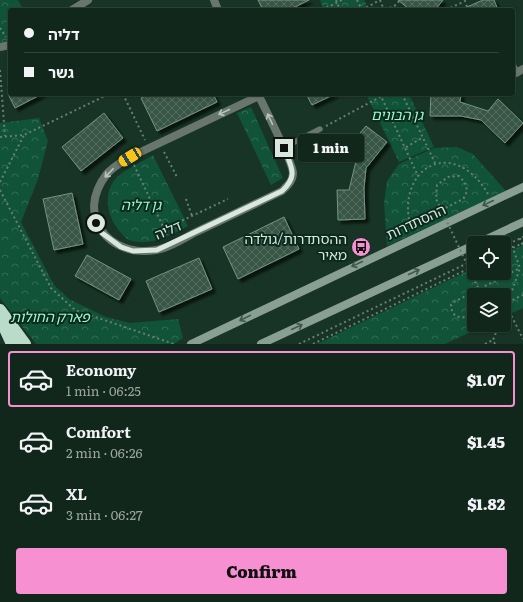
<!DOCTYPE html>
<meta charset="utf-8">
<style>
body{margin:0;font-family:Literata,"Noto Sans Hebrew",serif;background:#1e3329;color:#f1f3f6;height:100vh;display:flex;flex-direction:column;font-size:15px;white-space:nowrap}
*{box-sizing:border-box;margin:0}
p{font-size:13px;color:#9ca5a3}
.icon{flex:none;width:22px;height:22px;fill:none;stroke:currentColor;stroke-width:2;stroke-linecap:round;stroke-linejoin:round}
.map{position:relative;height:344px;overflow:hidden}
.side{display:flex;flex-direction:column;background:#11271c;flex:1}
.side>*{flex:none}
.hud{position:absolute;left:8px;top:8px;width:507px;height:88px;border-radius:4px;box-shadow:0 1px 3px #0004,0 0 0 1px #30443b;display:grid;align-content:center;height:88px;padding:0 16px;background:#11271c}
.fabs{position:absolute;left:467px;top:236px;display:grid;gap:8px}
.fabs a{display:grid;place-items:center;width:44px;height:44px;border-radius:4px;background:#11271c;box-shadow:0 1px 3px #0004,0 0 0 1px #30443b;font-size:20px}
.end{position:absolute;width:18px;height:18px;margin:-9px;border:5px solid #d8e8df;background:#111;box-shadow:0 0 0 2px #111}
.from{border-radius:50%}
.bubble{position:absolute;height:28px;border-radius:4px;background:#11271c;box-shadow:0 1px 3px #0004,0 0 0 1px #30443b;font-size:13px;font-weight:800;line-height:28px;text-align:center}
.car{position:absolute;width:12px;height:24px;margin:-12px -6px;border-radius:5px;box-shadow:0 0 3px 1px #0007;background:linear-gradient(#f5c518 24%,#345 0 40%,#f5c518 0 76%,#345 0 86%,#f5c518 0)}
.hud b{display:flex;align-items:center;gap:14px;height:38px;font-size:15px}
.hud b+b{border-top:1px solid #30443b}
.hud i{width:10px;height:10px;background:#f1f3f6}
ul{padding:7px 0 0;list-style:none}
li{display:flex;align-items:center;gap:12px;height:56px;margin:0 8px 6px;padding:0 8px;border:2px solid transparent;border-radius:4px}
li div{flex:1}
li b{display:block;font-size:15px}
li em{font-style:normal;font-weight:800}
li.selected{border-color:#f690d1}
li>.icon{width:36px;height:36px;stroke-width:1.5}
.action{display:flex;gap:8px;margin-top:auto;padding:8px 16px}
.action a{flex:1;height:46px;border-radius:4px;background:#f690d1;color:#111;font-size:16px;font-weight:800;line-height:46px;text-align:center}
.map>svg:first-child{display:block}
.park{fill:url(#park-crowns)}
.building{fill:url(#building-cross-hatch);stroke:#749484;filter:url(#shadow)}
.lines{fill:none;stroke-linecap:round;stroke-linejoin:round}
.path{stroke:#687f73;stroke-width:2;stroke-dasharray:2 3;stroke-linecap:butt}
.lane{stroke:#68766e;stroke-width:5.5}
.street{stroke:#68766e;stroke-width:8}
.secondary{stroke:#899f93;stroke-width:8}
.highway{stroke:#badbc9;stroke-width:12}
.path-bridge{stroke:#687f73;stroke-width:2;stroke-dasharray:2 3;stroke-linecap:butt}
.oneway{stroke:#b6c6bd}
.oneway2{stroke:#3e594c}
.route{stroke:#d8e8df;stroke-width:5}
.labels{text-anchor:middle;stroke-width:4;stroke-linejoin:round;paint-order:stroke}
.park-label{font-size:14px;font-style:italic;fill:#9eface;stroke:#0c2a1d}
.street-label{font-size:14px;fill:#d8e8df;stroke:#0c2a1d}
.poi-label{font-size:14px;fill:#d8e8df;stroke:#0c2a1d;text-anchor:end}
</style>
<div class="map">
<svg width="523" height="344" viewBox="0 0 523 344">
<defs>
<pattern id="park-crowns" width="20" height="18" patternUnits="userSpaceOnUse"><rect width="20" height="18" fill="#105339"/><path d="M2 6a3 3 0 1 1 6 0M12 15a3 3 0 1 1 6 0" fill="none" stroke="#326c55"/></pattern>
<pattern id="building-cross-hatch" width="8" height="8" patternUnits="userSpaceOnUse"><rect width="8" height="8" fill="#375445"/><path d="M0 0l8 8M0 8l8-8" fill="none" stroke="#536d5f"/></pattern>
<filter id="shadow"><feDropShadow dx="3.5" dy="3.5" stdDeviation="1" flood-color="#0009"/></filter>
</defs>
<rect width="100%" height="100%" fill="#173426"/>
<path class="park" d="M 0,0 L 18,0 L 24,10 L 10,10 L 10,41 L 0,43 Z
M 320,0 L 364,0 L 369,10 L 324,10 Z
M 366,94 L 409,94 L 434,147 L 399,162 Z
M 251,107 L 283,178 L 271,185 L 237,113 Z
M 39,118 L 48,141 L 38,179 L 21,222 L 54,285 L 69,299 L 106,317 L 130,323 L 178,319 L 183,338 L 174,344 L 36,344 L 0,298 L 0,123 Z
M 457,147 L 473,154 L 506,191 L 387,246 L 384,203 L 387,181 L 399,164 L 434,148 Z
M 153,155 L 188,226 C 170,236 150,247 129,240 C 127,239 124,236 122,234 C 107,219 101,192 118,176 C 128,168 142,162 153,155 Z
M 523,245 L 523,308 L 504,317 L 504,295 L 474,295 L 474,325 L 486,325 L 445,344 L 317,344 L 474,268 L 474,273 L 504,273 L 504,254 Z"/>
<path class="building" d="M 258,0 L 309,0 L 289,10 L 263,10 Z
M 398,0 L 443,0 L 435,10 L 410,10 Z
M 483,0 L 494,0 L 498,10 L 460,10 Z
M 8,94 L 42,94 L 15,108 Z
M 150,94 L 213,94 L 217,102 L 157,131 L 141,98 Z
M 306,94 L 335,94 L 312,105 Z
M 431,94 L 461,94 L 460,102 L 488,111 L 498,99 L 523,123 L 505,143 L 481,120 L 461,116 L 430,116 Z
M 104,113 L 123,138 L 81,171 L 62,147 Z
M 366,126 L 387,142 L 366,168 L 364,188 L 365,219 L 338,220 L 337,190 L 349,190 L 356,161 L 344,152 Z
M 72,193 L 83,244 L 54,250 L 43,199 Z
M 284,217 L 299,249 L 238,279 L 223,247 Z
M 87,255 L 131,279 L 119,300 L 75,276 Z
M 199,258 L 212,289 L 159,312 L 146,281 Z"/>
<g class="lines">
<path class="path" d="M 336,0 L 340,10
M 357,0 L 362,10
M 380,0 L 384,10
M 322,10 L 342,0
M 362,10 L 380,0
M 385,10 L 396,5 L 400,0
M 446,10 L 465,1 L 467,7
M 0,28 L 6,37
M 0,70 L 5,136
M 123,94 L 145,140
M 380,94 L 418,176
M 402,94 L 435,163
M 326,126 L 382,96 L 403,96 L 407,94
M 0,137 L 24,135 L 109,94
M 406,147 L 422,138
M 164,152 L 177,177
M 134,165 L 168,237
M 0,182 L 24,135
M 0,190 L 51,288 L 75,310 L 174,344
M 186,199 L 192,216
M 410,226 L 463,199 C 470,190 466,183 459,176 L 448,177 L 437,185 L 436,199 L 441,209
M 164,229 L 228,199
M 411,229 C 394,167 454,135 488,194
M 520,238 L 523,247
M 504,246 L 523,237
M 504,252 L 523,243
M 480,292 L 481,295
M 508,302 L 523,295
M 507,307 L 523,339
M 474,314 C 463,319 452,320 451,305 L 454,302 L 520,268
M 504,314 L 520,268 L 511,243
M 299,344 L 474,260
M 313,344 L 474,266
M 485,344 L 493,340
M 495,344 L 493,340 L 499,325"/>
<path class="lane" d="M 283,148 L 320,129"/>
<path class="street" d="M 214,0 L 218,10
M 72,10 L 88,0
M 0,47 L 10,45
M 513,67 L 516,73 L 523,69
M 258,94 L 259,96 C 265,109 293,163 293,173 C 293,181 287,186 282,191 C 253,205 224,219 194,233 C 183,239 169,248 156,250 C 109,258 75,216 106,175 C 112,167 122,162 130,157 L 259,96"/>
<path class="secondary" d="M 478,243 L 523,222
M 191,344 L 523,187
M 261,344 L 474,245"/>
<path class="highway" d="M 0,310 L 25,344
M 1,320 L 12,344"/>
<path class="path-bridge" d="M 441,209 L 480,292"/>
</g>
<defs><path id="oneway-shaft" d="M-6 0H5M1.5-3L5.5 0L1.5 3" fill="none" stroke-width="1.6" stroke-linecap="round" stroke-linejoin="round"/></defs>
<g class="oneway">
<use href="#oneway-shaft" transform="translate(224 112) rotate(155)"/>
<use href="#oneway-shaft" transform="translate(270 119) rotate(-115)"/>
<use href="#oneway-shaft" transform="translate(109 173) rotate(134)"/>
</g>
<g class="oneway2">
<use href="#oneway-shaft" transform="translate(488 203) rotate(155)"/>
<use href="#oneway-shaft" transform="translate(357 264) rotate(155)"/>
<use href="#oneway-shaft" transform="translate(414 272) rotate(-25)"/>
<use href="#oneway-shaft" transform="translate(245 318) rotate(154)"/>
<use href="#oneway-shaft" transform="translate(297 327) rotate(-25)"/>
</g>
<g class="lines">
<path class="route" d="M 96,223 L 102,233 L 121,247 L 133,251 L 157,250 L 282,191 C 299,175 291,167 284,148"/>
</g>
<defs>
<g id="bus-disc" transform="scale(1)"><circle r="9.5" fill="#f690d1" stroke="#0c2a1d"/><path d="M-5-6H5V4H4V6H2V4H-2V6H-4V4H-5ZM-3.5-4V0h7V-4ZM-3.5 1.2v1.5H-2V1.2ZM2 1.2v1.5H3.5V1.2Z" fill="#111"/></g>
</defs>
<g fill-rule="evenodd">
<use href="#bus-disc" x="361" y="247"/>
</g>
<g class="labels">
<g class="park-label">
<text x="397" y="120">גן הבונים</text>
<text x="141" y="210">גן דליה</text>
<text x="50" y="322">פארק החולות</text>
</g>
<g class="street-label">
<text transform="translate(416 222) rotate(-25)" y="5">ההסתדרות</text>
<text transform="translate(168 230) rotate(-23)" y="5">דליה</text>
</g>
<g class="poi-label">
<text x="347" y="244">ההסתדרות/גולדה<tspan x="347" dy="16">מאיר</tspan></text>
</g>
</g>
</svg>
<div class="fabs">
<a><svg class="icon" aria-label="locate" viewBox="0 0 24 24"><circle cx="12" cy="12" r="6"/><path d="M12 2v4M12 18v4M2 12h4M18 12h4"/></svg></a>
<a><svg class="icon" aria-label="layers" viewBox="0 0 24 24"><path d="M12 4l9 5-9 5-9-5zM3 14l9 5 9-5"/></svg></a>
</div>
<i class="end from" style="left:96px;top:223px"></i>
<i class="end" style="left:284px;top:148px"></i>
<div class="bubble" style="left:298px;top:134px;width:66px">1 min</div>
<i class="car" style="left:130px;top:157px;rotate:238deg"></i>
<div class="hud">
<b><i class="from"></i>דליה</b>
<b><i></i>גשר</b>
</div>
</div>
<section class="side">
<ul>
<li class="selected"><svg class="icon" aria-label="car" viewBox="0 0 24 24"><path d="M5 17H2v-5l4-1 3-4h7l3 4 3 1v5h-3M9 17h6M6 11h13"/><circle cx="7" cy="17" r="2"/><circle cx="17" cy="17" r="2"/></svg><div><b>Economy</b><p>1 min · 06:25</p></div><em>$1.07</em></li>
<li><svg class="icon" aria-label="car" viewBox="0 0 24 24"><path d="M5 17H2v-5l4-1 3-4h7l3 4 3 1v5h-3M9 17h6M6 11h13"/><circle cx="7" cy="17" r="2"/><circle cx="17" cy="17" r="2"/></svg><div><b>Comfort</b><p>2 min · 06:26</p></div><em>$1.45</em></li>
<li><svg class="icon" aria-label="car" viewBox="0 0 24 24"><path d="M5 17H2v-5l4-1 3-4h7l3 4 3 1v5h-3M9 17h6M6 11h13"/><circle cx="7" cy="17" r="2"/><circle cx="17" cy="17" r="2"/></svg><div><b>XL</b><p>3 min · 06:27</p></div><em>$1.82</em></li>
</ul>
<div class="action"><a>Confirm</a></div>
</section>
